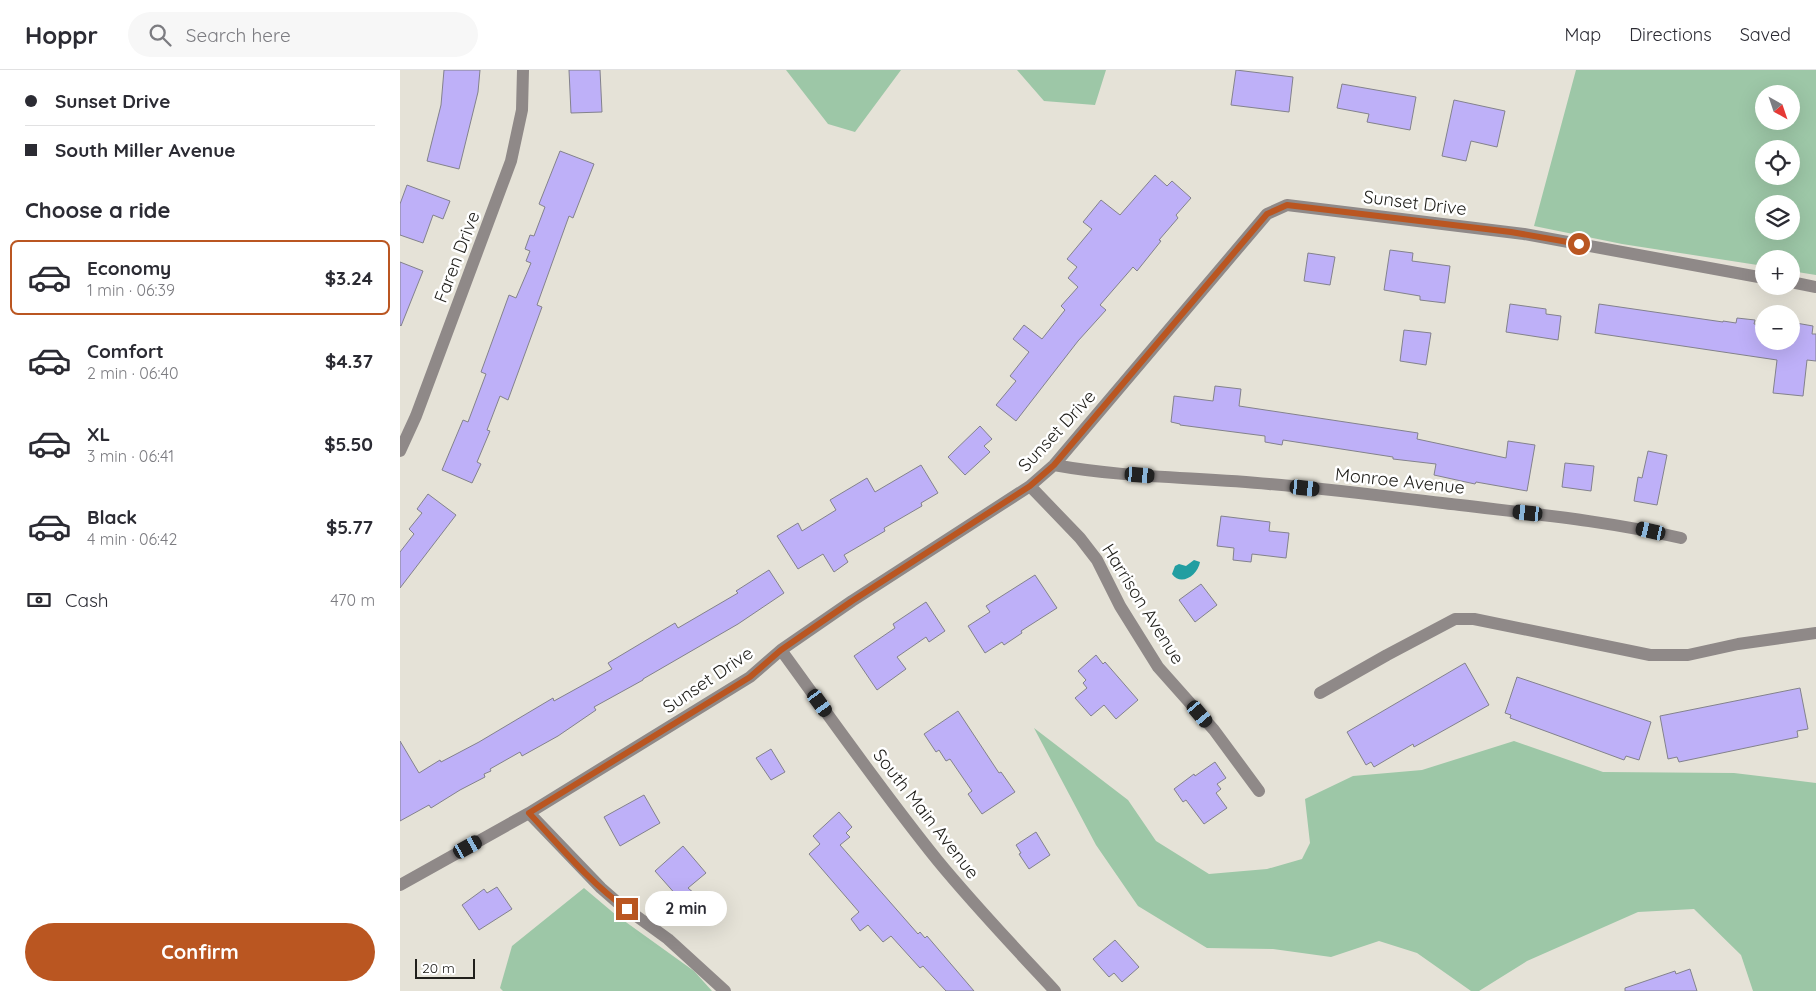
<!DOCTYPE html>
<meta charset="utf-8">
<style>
body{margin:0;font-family:Quicksand,sans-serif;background:#f7f7f7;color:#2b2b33;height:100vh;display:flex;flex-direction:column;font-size:19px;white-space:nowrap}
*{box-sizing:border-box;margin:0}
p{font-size:16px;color:#7c7c81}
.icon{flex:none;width:28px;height:28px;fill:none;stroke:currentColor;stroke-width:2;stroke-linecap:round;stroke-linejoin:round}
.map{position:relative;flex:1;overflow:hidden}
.details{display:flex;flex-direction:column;background:#fff;width:400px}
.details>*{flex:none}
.top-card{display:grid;align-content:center;height:110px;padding:0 25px;background:#fff}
.needle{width:32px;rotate:140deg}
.tools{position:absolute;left:1355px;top:15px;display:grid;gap:10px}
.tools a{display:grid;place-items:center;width:45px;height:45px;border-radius:50%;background:#fff;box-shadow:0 5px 20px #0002;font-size:25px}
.scale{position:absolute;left:15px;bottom:12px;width:60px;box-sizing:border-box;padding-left:5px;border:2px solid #21201c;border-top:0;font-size:14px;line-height:18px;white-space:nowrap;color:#21201c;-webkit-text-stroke:4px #fff;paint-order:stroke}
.end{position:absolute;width:22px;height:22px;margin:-11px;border:6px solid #ba5621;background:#fff;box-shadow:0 0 0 2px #fff}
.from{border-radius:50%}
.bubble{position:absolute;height:35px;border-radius:18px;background:#fff;box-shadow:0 5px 20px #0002;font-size:16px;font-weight:800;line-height:35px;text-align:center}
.car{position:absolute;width:15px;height:30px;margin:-15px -8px;border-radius:6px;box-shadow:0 0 4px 1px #0007;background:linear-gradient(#222 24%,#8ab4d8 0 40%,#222 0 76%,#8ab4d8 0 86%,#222 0)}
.top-card b{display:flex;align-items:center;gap:18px;height:48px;font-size:19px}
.top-card b+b{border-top:1px solid #e1e1e2}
.top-card i{width:12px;height:12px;background:#2b2b33}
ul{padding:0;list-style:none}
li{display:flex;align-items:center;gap:15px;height:75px;margin:0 10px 8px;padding:0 15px;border:2px solid transparent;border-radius:8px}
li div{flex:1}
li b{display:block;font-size:19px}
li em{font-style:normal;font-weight:800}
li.on{border-color:#ba5621}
li>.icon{width:45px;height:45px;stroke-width:1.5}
h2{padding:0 25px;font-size:22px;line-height:60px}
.pay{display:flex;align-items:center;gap:12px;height:55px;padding:0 25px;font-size:19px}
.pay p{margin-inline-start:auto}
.button{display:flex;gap:10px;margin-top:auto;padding:10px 25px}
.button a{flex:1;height:58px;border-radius:30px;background:#ba5621;color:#fff;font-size:20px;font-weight:800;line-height:58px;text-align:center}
header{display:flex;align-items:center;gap:30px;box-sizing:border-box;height:70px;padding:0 25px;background:#fff;border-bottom:1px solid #e1e1e2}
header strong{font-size:24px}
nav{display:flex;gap:28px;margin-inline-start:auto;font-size:18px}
.search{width:350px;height:45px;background:#f7f7f7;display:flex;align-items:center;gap:12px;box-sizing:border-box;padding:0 18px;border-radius:28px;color:#7c7c81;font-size:19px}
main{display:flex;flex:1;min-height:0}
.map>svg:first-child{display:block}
.green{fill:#9dc7a7;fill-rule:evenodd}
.water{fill:#229ea1}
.building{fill:#beb0f8;stroke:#83828c}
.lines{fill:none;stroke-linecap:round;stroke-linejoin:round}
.street{stroke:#8f8988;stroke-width:12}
.route{stroke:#ba5621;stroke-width:6}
.labels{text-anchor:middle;stroke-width:5;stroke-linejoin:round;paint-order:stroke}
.street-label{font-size:18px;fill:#21201c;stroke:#fff}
</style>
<header>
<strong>Hoppr</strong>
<div class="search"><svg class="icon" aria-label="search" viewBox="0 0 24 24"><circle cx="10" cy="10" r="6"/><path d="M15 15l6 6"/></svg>Search here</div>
<nav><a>Map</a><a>Directions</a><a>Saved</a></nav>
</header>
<main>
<section class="details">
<div class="top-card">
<b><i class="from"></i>Sunset Drive</b>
<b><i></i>South Miller Avenue</b>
</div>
<h2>Choose a ride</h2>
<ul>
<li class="on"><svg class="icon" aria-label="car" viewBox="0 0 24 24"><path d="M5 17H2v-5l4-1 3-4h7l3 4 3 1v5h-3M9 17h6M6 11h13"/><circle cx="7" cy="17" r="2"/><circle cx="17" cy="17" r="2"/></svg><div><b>Economy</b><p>1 min · 06:39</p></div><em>$3.24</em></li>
<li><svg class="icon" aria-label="car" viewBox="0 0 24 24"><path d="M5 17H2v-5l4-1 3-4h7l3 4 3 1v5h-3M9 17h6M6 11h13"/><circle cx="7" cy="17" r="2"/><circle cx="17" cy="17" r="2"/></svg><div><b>Comfort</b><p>2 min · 06:40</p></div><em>$4.37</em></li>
<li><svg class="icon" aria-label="car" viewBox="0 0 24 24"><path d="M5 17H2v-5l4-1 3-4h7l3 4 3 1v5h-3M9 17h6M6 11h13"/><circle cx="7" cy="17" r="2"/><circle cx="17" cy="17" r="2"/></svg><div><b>XL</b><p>3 min · 06:41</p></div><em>$5.50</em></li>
<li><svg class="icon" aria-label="car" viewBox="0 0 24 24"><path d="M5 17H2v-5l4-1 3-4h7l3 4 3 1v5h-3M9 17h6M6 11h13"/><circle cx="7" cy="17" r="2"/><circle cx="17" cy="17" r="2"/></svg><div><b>Black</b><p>4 min · 06:42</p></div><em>$5.77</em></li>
</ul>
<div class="pay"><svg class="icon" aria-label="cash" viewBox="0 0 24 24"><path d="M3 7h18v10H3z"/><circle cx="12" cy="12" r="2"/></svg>Cash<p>470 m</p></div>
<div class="button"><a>Confirm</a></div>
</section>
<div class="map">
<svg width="1416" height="921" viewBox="0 0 1416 921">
<rect width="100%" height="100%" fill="#e5e2d7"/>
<path class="green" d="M 386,0 L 501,0 L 455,62 L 428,54 Z
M 617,0 L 706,0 L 695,35 L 644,31 Z
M 1176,0 L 1416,0 L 1416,205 L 1391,201 L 1391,189 L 1364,189 L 1364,196 L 1222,174 L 1134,156 ZM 1364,24 L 1391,24 L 1391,51 L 1364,51 ZM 1364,79 L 1391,79 L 1391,106 L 1364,106 ZM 1364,134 L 1391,134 L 1391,161 L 1364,161 Z
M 634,658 L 728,730 L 756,771 L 809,804 L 867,799 L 902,789 L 910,773 L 905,729 L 953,706 L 1022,700 L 1114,671 L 1203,702 L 1334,703 L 1416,713 L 1416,921 L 1353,921 L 1341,885 L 1294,839 L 1238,842 L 1127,891 L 1079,921 L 1071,921 L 1017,883 L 979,871 L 931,887 L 873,879 L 807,878 L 738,836 L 696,775 Z
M 184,818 L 216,845 L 294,901 L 312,921 L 103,921 L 100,918 L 112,876 Z"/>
<path class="water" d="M 794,490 L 800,492 C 798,505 781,517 772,504 L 775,496 L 779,494 L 786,496 Z"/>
<path class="building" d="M 44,0 L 80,0 L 78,22 L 59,99 L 27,91 L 41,35 Z
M 169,0 L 200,0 L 202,42 L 171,43 Z
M 836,0 L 893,7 L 889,42 L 831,35 Z
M 942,14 L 1016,27 L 1010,60 L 967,52 L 969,44 L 937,38 Z
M 1054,30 L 1105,41 L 1097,77 L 1071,71 L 1066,91 L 1042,86 Z
M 160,81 L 194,94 L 173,148 L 169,146 L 137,235 L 142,237 L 108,330 L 100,326 L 87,360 L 90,361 L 77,392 L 81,394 L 72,413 L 42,400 L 63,350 L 68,352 L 86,304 L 81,302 L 109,225 L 116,228 L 131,193 L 126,191 L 130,181 L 125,179 L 130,165 L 134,166 L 145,137 L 139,134 Z
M 755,105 L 767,116 L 772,111 L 791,128 L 776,145 L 778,148 L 759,170 L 761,171 L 737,201 L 733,197 L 700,235 L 706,240 L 678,271 L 616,351 L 596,335 L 616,311 L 610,306 L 629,282 L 613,269 L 624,255 L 642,269 L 665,240 L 661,236 L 678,217 L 668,208 L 677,197 L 667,189 L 692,159 L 683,152 L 701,130 L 720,145 Z
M 7,115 L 50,131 L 43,149 L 33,145 L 23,173 L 0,165 L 0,134 Z
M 990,180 L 1013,183 L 1012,191 L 1050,196 L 1045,233 L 1020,230 L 1020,226 L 984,220 Z
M 908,183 L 935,187 L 930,215 L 904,211 Z
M 0,192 L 23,201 L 1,256 L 0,255 Z
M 1110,234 L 1146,239 L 1146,244 L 1161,246 L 1158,270 L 1106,262 Z
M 1199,234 L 1323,252 L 1323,251 L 1336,253 L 1337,248 L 1355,250 L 1354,254 L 1364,255 L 1364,271 L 1391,271 L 1391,259 L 1395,260 L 1396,253 L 1413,256 L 1412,264 L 1416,264 L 1416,291 L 1407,290 L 1403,326 L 1373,323 L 1377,290 L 1195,263 Z
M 1004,260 L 1031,263 L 1026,295 L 1000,291 Z
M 815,316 L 841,319 L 839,336 L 1018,363 L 1017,369 L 1106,388 L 1108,371 L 1135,375 L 1127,421 L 1076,412 L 1075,414 L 1034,405 L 1036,394 L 993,389 L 993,387 L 883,370 L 882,375 L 865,372 L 865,366 L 780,355 L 780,354 L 771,352 L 774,326 L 813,331 Z
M 580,356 L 592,369 L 584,376 L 590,382 L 565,405 L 548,387 Z
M 1248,381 L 1267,385 L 1257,435 L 1234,431 L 1238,407 L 1242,408 Z
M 1165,393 L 1194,396 L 1191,421 L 1162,417 Z
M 521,395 L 538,423 L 521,433 L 522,436 L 484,458 L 485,461 L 444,485 L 448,492 L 434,502 L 423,484 L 398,499 L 377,466 L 398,453 L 402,461 L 436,440 L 430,430 L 467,408 L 475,422 Z
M 28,424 L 56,445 L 0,518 L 0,482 L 14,464 L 9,459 L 22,443 L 17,439 Z
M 821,446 L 870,452 L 869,461 L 889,463 L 886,488 L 852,484 L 851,492 L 833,490 L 834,478 L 817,476 Z
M 369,500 L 384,523 L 338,554 L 243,609 L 243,610 L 194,637 L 196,640 L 158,666 L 122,686 L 120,682 L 90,699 L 91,701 L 84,704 L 85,707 L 60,720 L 31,738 L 29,735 L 0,751 L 0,671 L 19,703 L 40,690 L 41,692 L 79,672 L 153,628 L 154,631 L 212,599 L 208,593 L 275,553 L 278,558 L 338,523 L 336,521 Z
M 635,505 L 657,538 L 621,561 L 622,563 L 604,575 L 602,572 L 585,583 L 568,556 L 590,542 L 586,536 Z
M 801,514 L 817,535 L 795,552 L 779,530 Z
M 526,532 L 545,561 L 529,572 L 526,567 L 497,587 L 506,599 L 477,620 L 454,586 L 495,558 L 493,554 Z
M 696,585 L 703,594 L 705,592 L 738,630 L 716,649 L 704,635 L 691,646 L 675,628 L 687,618 L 683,613 L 686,610 L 678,601 Z
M 1065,593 L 1089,635 L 1014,677 L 1013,674 L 974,697 L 971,692 L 966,695 L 947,662 Z
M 1117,607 L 1251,652 L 1239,690 L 1226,686 L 1224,690 L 1110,648 L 1111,645 L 1105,643 Z
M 1400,618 L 1408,659 L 1397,661 L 1398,667 L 1279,692 L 1277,687 L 1268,689 L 1260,646 Z
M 558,641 L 599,703 L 601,702 L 615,722 L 582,744 L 568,724 L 572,721 L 550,689 L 546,691 L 539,680 L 536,682 L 524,664 Z
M 371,679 L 385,702 L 371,710 L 356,688 Z
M 815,692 L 826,708 L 817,714 L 821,719 L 816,723 L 827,738 L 804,754 L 786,730 L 783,732 L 774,719 L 794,704 L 795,706 Z
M 244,725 L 260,753 L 220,776 L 204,747 Z
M 439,742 L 452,757 L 446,763 L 450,767 L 440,775 L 518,864 L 520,862 L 525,868 L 527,866 L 574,921 L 546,921 L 523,896 L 520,898 L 491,866 L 483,872 L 468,855 L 460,861 L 451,849 L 459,842 L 409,784 L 420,774 L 413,766 Z
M 636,762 L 650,785 L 629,799 L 619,784 L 621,783 L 616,775 Z
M 283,776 L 306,803 L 288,818 L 302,830 L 290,844 L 275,831 L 278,827 L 255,801 Z
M 97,817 L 112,839 L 79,860 L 62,835 L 84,819 L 87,823 Z
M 715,870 L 739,897 L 722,912 L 714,903 L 709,907 L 693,889 Z
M 1290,899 L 1297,921 L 1225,921 L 1225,918 L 1275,901 L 1276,904 Z"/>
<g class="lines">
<path class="street" d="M 1391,212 L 1416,217
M 0,381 L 16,346 L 111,91 L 122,40 L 123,0
M 654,395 C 725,408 797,407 869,414 C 933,419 997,428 1060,435 C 1134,444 1208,451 1281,468
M 630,416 L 680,468 L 697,490 L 720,536 L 758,597 L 814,660 L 859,721
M 381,580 C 432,650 483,723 538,791 C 575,836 615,878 655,921
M 920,623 L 987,585 L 1055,549 L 1074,549 L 1250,585 L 1288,585 L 1338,574 L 1416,563
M 129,743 L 201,818 L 217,832 L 268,869 L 325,921
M 0,815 L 129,743 L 350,607 L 381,580 L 452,531 L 630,416 L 654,395 L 867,144 L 887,135 L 1124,164 L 1364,208"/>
</g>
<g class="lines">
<path class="route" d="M 227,839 C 190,813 160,776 129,743 L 350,607 L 381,580 L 452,531 L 630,416 L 654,395 L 867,144 L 887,135 L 1111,162 L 1179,174"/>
</g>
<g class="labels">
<g class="street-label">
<text transform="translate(1015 133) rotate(7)" y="6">Sunset Drive</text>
<text transform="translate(57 187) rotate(-69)" y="6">Faren Drive</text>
<text transform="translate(657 361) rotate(-47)" y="6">Sunset Drive</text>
<text transform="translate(1000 411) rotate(6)" y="6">Monroe Avenue</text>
<text transform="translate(743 534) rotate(58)" y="6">Harrison Avenue</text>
<text transform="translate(308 610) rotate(-34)" y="6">Sunset Drive</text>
<text transform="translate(526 744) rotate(52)" y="6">South Main Avenue</text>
</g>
</g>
</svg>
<div class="tools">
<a><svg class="needle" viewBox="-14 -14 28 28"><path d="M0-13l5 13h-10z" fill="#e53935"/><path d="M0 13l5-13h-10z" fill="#7c7c81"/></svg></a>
<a><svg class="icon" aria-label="locate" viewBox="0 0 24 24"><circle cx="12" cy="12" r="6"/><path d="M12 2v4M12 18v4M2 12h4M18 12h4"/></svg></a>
<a><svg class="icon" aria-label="layers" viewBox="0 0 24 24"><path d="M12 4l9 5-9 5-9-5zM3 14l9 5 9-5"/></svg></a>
<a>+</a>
<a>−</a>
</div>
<div class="scale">20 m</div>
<i class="end from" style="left:1179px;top:174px"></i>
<i class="end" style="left:227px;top:839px"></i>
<div class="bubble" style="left:245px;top:821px;width:82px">2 min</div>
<i class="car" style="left:740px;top:405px;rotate:95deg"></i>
<i class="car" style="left:905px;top:418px;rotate:96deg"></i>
<i class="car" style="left:1128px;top:443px;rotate:276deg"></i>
<i class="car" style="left:1251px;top:461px;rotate:283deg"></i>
<i class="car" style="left:420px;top:633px;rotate:144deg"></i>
<i class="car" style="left:800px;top:644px;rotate:140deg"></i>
<i class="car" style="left:68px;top:777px;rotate:61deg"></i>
</div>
</main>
